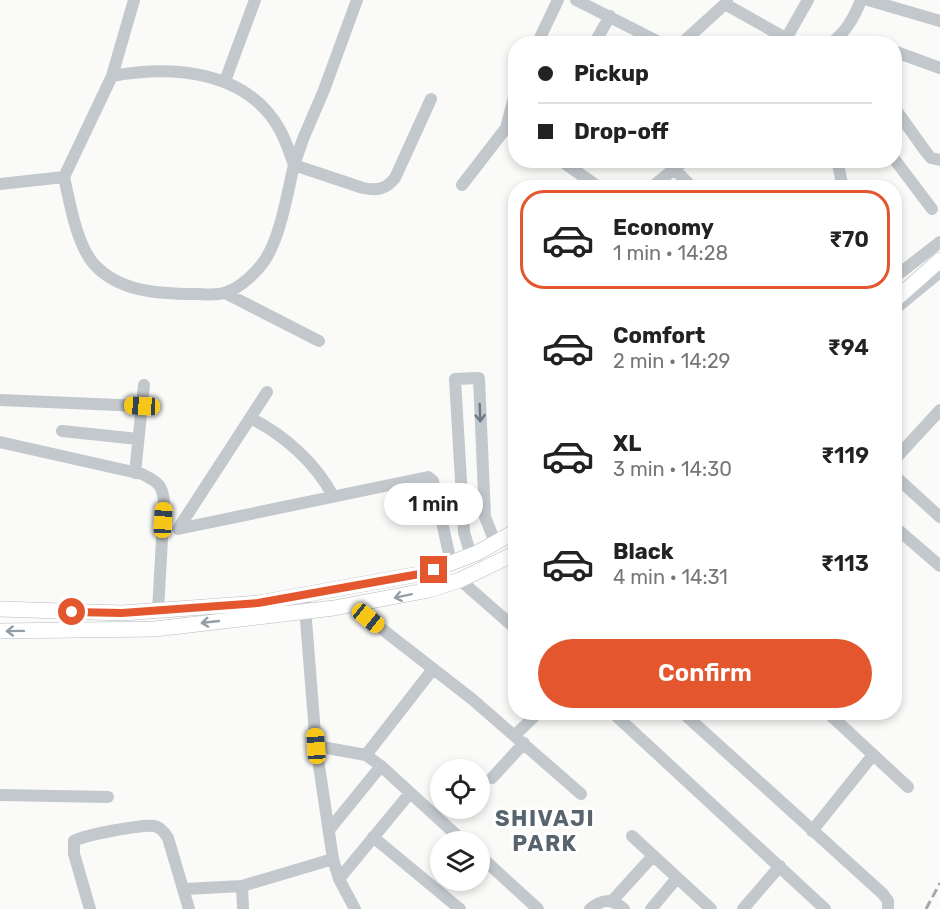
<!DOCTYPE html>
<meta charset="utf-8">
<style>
body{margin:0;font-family:Rubik,sans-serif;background:#f6f6f6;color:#222;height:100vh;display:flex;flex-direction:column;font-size:22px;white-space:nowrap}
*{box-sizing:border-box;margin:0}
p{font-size:20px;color:#767676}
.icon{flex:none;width:33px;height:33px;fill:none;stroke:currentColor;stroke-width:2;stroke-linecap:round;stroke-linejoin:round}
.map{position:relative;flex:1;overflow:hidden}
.panel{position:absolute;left:508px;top:180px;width:394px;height:540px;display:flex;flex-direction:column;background:#fff;border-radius:24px;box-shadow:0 3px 9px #0003}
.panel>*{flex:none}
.banner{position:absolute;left:508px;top:36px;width:394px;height:132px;border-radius:24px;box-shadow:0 3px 9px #0003;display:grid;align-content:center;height:132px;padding:0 30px;background:#fff}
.fabs{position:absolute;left:430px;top:759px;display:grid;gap:12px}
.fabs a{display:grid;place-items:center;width:60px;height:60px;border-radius:50%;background:#fff;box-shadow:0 3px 9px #0003;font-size:30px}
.end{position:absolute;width:27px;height:27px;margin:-14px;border:8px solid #e4572e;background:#fff;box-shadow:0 0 0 3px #fff}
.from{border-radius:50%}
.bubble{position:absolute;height:42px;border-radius:21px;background:#fff;box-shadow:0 3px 9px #0003;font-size:20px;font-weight:600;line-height:42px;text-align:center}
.car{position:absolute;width:18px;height:36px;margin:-18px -9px;border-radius:8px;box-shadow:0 0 4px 2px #0007;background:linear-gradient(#f5c518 24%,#345 0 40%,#f5c518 0 76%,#345 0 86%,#f5c518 0)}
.banner b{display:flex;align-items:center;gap:21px;height:57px;font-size:22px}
.banner b+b{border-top:2px solid #e0e0e0}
.banner i{width:15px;height:15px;background:#222}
ul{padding:10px 0 0;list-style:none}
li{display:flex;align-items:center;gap:18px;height:99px;margin:0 12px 9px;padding:0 18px;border:3px solid transparent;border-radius:24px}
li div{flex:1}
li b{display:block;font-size:22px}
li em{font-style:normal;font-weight:600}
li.active{border-color:#e4572e}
li>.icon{width:54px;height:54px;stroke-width:1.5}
.primary-button{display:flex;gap:12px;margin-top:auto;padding:12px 30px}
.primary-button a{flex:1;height:69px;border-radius:36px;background:#e4572e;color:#fff;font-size:24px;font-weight:600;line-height:69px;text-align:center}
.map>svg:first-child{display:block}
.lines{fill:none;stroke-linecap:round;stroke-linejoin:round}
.major-casing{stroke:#b5babe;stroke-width:16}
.minor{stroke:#c3c8cc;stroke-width:12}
.major{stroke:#fff;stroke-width:15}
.rail{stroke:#a2aab0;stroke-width:3;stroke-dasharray:9 4.5;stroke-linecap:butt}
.oneway{stroke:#6a7a87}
.oneway2{stroke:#939fa8}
.route{stroke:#e4572e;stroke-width:8}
.labels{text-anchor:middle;stroke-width:6;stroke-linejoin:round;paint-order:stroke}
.district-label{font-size:22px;font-weight:bold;letter-spacing:1.5px;fill:#57646e;stroke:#fff}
</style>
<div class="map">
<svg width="940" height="909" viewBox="0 0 940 909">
<rect width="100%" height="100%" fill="#fafaf8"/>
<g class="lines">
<g class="major-casing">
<path id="major" d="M 896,299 L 940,260
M 0,609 L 122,613 L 258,603 L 425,573 L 477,553 L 516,531
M 0,631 L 155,629 L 334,608 L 429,590 L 460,580 L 516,553"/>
</g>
<path class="minor" d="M 576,0 L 663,44
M 868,0 L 940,21
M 725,4 L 796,44
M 787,37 L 808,0
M 537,44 L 558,0
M 594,44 L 610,16
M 681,44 L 725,4 L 727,0
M 830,44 C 846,32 854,18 861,0
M 855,44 L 868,44
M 896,52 L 940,68
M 112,76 C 172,65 247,70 280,130 C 286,141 290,153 294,165 L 303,139 L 324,90 L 357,0
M 225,81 L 255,0
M 516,90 L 506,128 L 516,134
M 896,110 L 926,152 L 931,158 L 940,160
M 560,160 L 600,188
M 665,160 L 693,188
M 837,160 L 843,188
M 895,160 L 932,209
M 64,177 C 70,203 76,242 93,263 C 118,292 159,294 195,294 C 205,294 218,296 227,292 C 241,287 256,273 265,260 C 281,235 287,194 294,165 L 363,188 C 377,191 386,189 395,178 L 431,99
M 0,184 L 64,177 L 112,76 L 134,0
M 462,185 L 506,128
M 651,188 L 685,160
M 896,276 L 940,242
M 225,293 L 319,341
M 896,308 L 940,272
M 0,400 L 142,406
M 250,418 C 283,434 316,463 333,496
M 62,431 L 138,439
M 0,442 L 142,474 C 158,482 163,485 164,503 L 158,611
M 896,458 L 940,410
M 135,473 L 144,385
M 896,477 L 940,517
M 896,528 L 940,566
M 178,529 L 428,477 L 433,481 L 451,563
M 178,529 L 267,392
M 471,556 L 464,532 L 455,379 L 479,378 L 485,517 L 495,542
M 460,580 L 516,629
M 304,595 L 316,746 L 333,859 L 339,879 L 355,909
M 351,605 L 472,699 L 581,794
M 612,712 L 825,909
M 682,712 L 883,894 L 888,901 L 888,909
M 827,712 L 908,787
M 515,735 L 539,712
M 316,746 L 366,755 L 381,766 L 464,842
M 366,755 L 433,669
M 492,778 L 524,743
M 0,795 L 108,797
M 329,830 L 381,766
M 812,831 L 873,755
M 632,836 L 711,909
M 373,837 L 460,909
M 480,856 L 538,909
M 339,879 L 410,793
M 242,886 L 333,859
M 185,889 L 242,886 L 243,909
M 612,901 L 652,857
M 90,909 L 74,854 L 74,841 C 84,835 143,824 154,826 C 161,827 165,833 168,838 L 189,909
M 590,909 C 602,899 611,898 624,909
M 651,909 L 677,878
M 743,909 L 780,866"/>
<use href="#major" class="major"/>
<path class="rail" d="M 926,909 L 940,883"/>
</g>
<defs><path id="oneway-shaft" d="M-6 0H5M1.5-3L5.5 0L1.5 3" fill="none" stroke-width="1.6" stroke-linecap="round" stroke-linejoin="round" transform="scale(1.5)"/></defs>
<use class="oneway" href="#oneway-shaft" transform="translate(480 413) rotate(88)"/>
<g class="oneway2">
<use href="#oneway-shaft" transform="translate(403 596) rotate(168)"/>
<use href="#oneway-shaft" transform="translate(210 622) rotate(174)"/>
<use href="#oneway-shaft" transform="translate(15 631) rotate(179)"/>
</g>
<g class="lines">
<path class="route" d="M 72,612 L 122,613 L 258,603 L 425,573 L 434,570"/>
</g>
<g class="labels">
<g class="district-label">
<text x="545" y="826">SHIVAJI<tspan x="545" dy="25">PARK</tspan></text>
</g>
</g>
</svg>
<div class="fabs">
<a><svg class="icon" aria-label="locate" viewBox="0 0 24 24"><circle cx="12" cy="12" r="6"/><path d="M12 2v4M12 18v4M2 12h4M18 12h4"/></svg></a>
<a><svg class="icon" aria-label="layers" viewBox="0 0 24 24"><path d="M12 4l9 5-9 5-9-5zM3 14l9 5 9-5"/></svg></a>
</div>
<i class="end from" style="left:72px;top:612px"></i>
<i class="end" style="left:434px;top:570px"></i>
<div class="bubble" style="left:384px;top:483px;width:99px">1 min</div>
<i class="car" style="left:142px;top:406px;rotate:273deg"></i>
<i class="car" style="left:163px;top:520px;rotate:3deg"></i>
<i class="car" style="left:368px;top:618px;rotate:129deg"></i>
<i class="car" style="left:316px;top:746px;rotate:356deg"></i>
<div class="banner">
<b><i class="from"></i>Pickup</b>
<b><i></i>Drop-off</b>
</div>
<section class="panel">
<ul>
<li class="active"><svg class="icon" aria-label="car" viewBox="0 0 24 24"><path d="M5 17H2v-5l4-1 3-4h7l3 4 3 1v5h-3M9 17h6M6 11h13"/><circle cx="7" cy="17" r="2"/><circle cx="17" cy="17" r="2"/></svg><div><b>Economy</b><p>1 min · 14:28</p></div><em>₹70</em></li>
<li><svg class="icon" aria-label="car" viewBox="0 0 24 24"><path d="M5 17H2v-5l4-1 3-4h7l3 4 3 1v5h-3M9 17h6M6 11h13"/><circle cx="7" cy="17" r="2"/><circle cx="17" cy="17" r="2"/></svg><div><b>Comfort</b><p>2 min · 14:29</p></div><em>₹94</em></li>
<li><svg class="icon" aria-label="car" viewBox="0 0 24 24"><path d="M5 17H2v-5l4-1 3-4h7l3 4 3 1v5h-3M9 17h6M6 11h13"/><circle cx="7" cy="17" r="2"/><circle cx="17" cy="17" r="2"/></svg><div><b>XL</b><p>3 min · 14:30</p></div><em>₹119</em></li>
<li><svg class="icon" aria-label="car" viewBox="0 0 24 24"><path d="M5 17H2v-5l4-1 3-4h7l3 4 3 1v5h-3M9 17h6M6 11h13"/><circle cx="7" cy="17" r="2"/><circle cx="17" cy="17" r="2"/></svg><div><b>Black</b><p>4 min · 14:31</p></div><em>₹113</em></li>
</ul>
<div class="primary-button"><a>Confirm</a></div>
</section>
</div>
